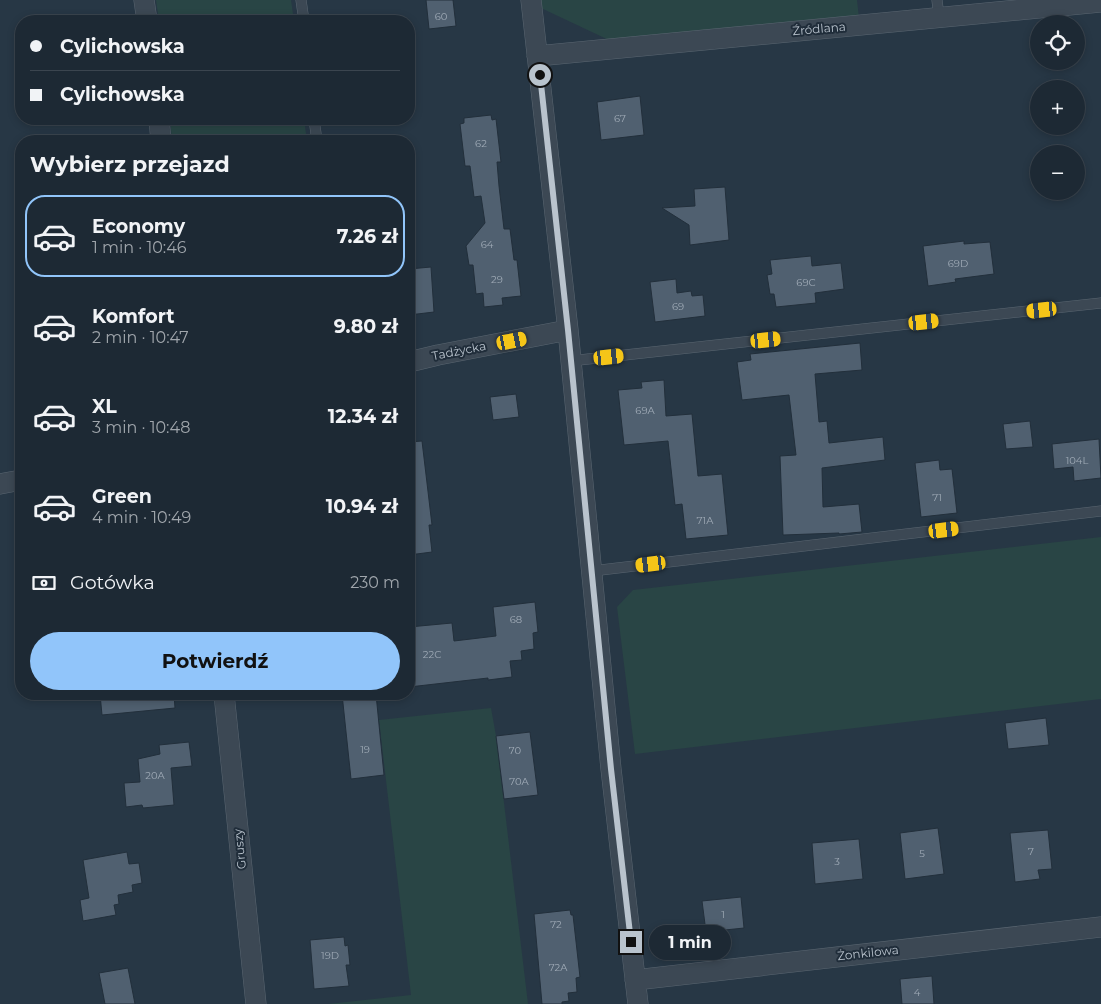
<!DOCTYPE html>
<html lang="pl">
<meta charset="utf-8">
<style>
body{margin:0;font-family:Montserrat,sans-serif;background:#2a3540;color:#f1f3f6;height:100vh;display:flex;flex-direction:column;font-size:19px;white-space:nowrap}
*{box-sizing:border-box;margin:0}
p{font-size:16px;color:#a0a6ac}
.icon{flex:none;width:28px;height:28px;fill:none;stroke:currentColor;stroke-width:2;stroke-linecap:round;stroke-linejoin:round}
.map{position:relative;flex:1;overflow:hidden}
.details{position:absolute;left:15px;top:135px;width:400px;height:565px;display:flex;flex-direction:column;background:#1d2934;border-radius:20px;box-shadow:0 2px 8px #0003,0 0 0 1px #3b454f}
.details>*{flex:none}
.banner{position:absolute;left:15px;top:15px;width:400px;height:110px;border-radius:20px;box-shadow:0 2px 8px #0003,0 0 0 1px #3b454f;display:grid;align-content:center;height:110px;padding:0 15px;background:#1d2934}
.controls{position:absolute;left:1030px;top:15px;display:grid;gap:10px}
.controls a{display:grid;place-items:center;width:55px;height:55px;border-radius:50%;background:#1d2934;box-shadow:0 2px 8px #0003,0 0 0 1px #3b454f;font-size:25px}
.end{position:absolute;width:22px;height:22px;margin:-11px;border:6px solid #b9c3cd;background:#111;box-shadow:0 0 0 2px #111}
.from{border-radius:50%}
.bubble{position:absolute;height:35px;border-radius:18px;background:#1d2934;box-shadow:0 2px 8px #0003,0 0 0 1px #3b454f;font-size:16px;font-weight:700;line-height:35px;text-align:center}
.car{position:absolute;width:15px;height:30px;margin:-15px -8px;border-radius:6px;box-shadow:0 0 4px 1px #0007;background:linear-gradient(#f5c518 24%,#345 0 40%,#f5c518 0 76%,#345 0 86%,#f5c518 0)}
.banner b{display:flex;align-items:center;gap:18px;height:48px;font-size:19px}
.banner b+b{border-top:1px solid #3b454f}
.banner i{width:12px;height:12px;background:#f1f3f6}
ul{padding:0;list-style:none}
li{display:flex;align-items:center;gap:15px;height:82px;margin:0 10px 8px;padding:0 5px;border:2px solid transparent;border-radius:20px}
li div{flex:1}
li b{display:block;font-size:19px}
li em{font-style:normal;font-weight:700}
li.selected{border-color:#91c5fa}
li>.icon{width:45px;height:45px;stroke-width:1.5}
h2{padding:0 15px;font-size:22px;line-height:60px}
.pay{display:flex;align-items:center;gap:12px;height:55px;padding:0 15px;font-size:19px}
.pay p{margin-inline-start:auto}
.cta{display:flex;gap:10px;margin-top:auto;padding:10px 15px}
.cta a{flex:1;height:58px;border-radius:30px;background:#91c5fa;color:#111;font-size:20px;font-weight:700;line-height:58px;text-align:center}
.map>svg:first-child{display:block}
.green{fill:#294545}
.building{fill:#506070;stroke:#222f3b}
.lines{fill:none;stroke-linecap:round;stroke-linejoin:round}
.service-casing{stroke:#5a6671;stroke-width:11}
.minor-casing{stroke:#5a6671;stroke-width:21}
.service{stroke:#3c4854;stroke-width:10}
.minor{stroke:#3c4854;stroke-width:20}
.route{stroke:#b9c3cd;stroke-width:6}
.labels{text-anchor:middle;stroke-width:4;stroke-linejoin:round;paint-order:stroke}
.number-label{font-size:10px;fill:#9faab6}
.street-label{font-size:12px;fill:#b9c3cd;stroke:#202d3a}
</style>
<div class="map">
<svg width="1101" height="1004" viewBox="0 0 1101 1004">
<rect width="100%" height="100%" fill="#273745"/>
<path class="green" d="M 156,0 L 291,0 L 294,21 L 159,21 Z
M 539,0 L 857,0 L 859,18 L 611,41 L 541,8 Z
M 170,119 L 304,119 L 307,141 L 172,141 Z
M 1101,537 L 1101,699 L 635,754 L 617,607 L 633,590 Z
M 491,708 L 496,736 L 528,1004 L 328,1004 L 411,995 L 379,720 Z"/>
<path class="building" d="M 426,0 L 453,0 L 456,26 L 429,29 Z
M 640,96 L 644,135 L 601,140 L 597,102 Z
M 491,115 L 492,120 L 496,119 L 501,162 L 497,162 L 499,186 L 504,229 L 510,229 L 514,260 L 517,260 L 521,296 L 502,298 L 503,305 L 484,307 L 483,293 L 476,294 L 473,265 L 469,265 L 466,246 L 485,223 L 481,196 L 474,197 L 470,166 L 465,166 L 460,124 L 464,123 L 464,118 Z
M 725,187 L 729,240 L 690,245 L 689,225 L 662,208 L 695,206 L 694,189 Z
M 964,241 L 964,244 L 990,242 L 994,274 L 955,279 L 956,282 L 928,286 L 923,246 Z
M 811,256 L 812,266 L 841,263 L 844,289 L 815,293 L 816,303 L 776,307 L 774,294 L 770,294 L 767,275 L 772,274 L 770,260 Z
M 431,267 L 434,312 L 409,315 L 409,269 Z
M 676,279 L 677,293 L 691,291 L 692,296 L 703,295 L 705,316 L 655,322 L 650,282 Z
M 860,343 L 862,370 L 815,374 L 819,422 L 827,421 L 829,443 L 883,437 L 885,460 L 822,468 L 823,507 L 859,504 L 862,532 L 839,534 L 839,533 L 783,535 L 780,456 L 796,455 L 789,395 L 742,400 L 737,362 L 751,360 L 750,354 Z
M 664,380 L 666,416 L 692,414 L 698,476 L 722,474 L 728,535 L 686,539 L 682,504 L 675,505 L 668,441 L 624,445 L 618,390 L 642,388 L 641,382 Z
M 516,394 L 519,417 L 493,420 L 490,397 Z
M 1030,421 L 1033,447 L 1006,449 L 1003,424 Z
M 1099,439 L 1101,478 L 1074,481 L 1073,467 L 1054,469 L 1052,444 Z
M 422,441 L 432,525 L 429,525 L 432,552 L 409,555 L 409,442 Z
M 939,460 L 940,470 L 952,469 L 957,513 L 921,517 L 915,463 Z
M 535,602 L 538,632 L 533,633 L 534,649 L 521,651 L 522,660 L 510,661 L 512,677 L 488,680 L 488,678 L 409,687 L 409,627 L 452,623 L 454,641 L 496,636 L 493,607 Z
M 100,694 L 174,694 L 175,708 L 102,715 Z
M 342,694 L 376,694 L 384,775 L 351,779 Z
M 1046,718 L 1049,745 L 1008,749 L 1005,723 Z
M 530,732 L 538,795 L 504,799 L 496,736 Z
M 189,742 L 192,766 L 171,768 L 174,805 L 143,808 L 142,805 L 126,807 L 124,783 L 140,782 L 138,759 L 160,754 L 159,745 Z
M 938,828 L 944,874 L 905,879 L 900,833 Z
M 1048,830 L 1052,869 L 1038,870 L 1040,879 L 1015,882 L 1010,833 Z
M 859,839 L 863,879 L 815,884 L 812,843 Z
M 127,852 L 129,864 L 139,863 L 142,883 L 132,885 L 133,892 L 118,895 L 119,904 L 114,905 L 116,915 L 83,921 L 80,900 L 89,898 L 83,860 Z
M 741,897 L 744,928 L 706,932 L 702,901 Z
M 570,910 L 571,915 L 573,915 L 580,977 L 576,978 L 577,992 L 568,993 L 569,1001 L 562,1002 L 562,1004 L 542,1004 L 534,914 Z
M 344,937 L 345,946 L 348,945 L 350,965 L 346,965 L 349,986 L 314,989 L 310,940 Z
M 128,968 L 135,1004 L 105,1004 L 99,973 Z
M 932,976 L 934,1004 L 902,1004 L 900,979 Z"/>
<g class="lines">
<g class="service-casing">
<path id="service" d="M 301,0 L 304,21
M 937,0 L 939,17
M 314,119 L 317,141
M 570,361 L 1101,303
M 592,571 L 1101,511"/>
</g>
<g class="minor-casing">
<path id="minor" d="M 144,0 L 147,21
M 531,0 L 568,330 L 611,769 L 638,1004
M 537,56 L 1101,2
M 159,119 L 161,141
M 409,362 L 438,355 L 568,330
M 0,484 L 21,480
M 224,694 L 256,1004
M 635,980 L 1101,927"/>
</g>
<use href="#service" class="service"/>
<use href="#minor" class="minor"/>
</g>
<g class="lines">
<path class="route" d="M 540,75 L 568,330 L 611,769 L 631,942"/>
</g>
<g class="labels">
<g class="number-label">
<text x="441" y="20">60</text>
<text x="620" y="122">67</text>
<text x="481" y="147">62</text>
<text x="487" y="248">64</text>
<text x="958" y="267">69D</text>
<text x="497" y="283">29</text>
<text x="806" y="286">69C</text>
<text x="678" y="310">69</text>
<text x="645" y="414">69A</text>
<text x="1077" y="464">104L</text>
<text x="937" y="501">71</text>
<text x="705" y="524">71A</text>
<text x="516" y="623">68</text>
<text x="432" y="658">22C</text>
<text x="365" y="753">19</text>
<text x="515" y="754">70</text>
<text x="155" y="779">20A</text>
<text x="519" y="785">70A</text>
<text x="1031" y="855">7</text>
<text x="922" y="857">5</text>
<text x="837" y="865">3</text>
<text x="723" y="918">1</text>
<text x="556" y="928">72</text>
<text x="330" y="959">19D</text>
<text x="558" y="971">72A</text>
<text x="917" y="996">4</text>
</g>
<g class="street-label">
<text transform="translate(819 29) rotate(-5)" y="4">Źródlana</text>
<text transform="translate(459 351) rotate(-11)" y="4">Tadżycka</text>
<text transform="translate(240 849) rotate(-96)" y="4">Gruszy</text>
<text transform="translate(868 953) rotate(-6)" y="4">Żonkilowa</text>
</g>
</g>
</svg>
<div class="controls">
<a><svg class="icon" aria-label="locate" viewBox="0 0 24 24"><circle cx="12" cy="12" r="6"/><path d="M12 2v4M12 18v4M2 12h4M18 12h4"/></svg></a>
<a>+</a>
<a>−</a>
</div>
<i class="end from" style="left:540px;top:75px"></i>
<i class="end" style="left:631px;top:942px"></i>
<div class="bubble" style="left:649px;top:925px;width:82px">1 min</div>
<i class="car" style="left:1042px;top:310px;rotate:264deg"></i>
<i class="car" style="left:924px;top:322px;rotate:84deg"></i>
<i class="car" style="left:766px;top:340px;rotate:84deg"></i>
<i class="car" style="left:512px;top:341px;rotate:79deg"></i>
<i class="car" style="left:609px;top:357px;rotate:84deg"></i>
<i class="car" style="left:944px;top:530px;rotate:83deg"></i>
<i class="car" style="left:651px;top:564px;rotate:263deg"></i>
<div class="banner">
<b><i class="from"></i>Cylichowska</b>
<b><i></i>Cylichowska</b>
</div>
<section class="details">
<h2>Wybierz przejazd</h2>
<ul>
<li class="selected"><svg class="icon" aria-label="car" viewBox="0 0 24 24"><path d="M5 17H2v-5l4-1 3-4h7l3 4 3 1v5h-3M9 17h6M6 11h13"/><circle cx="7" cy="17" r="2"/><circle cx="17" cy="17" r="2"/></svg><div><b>Economy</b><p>1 min · 10:46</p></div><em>7.26 zł</em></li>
<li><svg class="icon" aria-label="car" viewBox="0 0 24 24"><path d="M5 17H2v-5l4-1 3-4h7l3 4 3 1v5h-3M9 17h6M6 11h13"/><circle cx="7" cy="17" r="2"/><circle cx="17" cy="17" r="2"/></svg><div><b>Komfort</b><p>2 min · 10:47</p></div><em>9.80 zł</em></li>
<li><svg class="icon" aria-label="car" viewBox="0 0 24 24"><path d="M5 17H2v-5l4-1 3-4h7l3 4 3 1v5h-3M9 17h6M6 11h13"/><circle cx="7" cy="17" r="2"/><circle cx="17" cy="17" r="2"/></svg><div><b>XL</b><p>3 min · 10:48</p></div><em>12.34 zł</em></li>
<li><svg class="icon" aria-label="car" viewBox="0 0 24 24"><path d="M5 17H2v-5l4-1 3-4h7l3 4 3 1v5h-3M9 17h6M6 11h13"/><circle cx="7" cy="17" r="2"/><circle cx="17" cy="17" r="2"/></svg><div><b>Green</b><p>4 min · 10:49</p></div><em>10.94 zł</em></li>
</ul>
<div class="pay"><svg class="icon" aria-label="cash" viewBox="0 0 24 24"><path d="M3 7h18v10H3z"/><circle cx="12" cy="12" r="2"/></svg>Gotówka<p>230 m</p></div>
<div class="cta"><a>Potwierdź</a></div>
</section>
</div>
